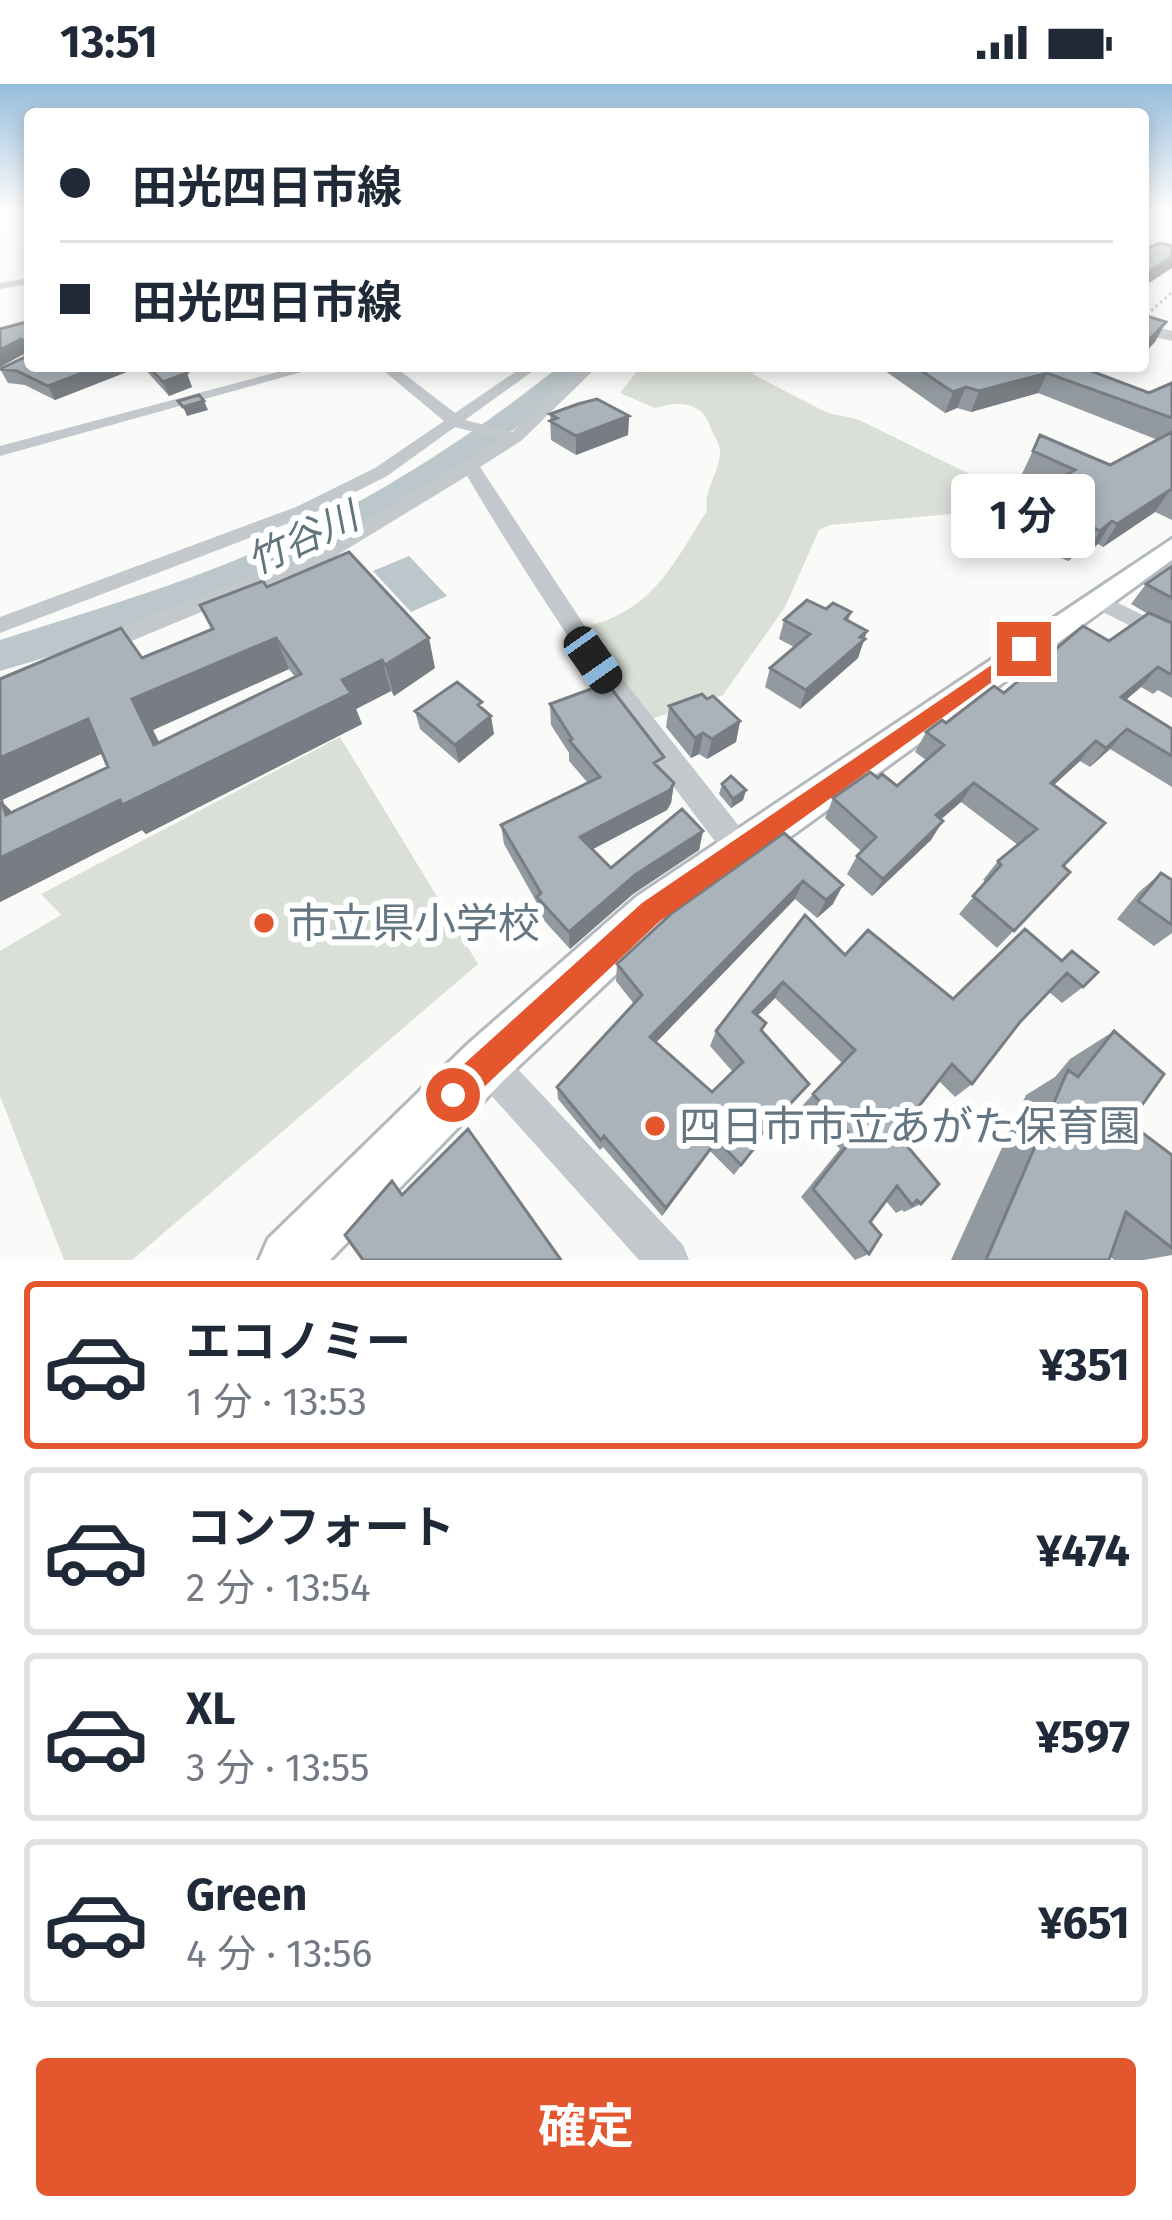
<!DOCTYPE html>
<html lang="ja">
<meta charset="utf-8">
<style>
body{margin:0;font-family:"Fira Sans","Noto Sans JP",sans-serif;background:#f2f2f3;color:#1f2937;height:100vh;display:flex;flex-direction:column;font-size:45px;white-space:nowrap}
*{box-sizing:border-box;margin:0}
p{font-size:39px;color:#747a83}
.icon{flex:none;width:66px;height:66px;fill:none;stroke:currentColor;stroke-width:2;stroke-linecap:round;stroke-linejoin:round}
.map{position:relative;height:1176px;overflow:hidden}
.side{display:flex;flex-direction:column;background:#fff;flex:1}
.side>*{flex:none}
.top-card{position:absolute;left:24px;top:24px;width:1125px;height:264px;border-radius:12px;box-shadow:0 6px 18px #0003;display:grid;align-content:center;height:264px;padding:0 36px;background:#fff}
.end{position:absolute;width:54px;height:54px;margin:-27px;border:15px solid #e4572e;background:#fff;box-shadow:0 0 0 6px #fff}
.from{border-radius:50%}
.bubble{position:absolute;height:84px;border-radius:12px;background:#fff;box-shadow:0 6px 18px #0003;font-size:39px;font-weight:700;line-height:84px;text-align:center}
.car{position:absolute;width:36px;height:72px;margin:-36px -18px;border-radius:15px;box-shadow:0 0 9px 3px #0007;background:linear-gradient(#222 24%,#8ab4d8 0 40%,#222 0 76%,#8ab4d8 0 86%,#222 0)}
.top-card b{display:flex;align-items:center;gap:42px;height:114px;font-size:45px}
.top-card b+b{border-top:3px solid #e0e1e3}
.top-card i{width:30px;height:30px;background:#1f2937}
ul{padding:21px 0 0;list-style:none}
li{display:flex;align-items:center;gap:36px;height:168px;margin:0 24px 18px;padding:0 12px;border:6px solid #e0e1e3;border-radius:12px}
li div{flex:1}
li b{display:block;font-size:45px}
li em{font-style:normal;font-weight:700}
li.current{border-color:#e4572e}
li>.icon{width:108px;height:108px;stroke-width:1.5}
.cta{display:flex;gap:24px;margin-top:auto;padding:24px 36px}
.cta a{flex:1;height:138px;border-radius:12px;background:#e4572e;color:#fff;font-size:48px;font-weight:700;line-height:138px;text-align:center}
.status{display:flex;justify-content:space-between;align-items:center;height:84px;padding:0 60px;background:#fff;direction:ltr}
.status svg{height:33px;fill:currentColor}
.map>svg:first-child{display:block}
.green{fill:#dadfd7}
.water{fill:#bbc7cb}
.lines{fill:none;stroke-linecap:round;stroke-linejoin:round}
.river{fill:#bbc7cb;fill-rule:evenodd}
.secondary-casing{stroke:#b3babf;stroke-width:6}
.path{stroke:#bbbfc2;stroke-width:3;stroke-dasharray:3 3;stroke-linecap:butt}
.minor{fill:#c3c8cc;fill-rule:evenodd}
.tertiary{fill:#c3c8cc;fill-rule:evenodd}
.secondary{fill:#fff;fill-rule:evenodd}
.wall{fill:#929a9f;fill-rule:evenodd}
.shaded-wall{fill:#777d82}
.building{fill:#aab3b9;stroke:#777d82;stroke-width:3;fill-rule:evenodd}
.route{fill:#e4572e}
.poi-dot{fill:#e4572e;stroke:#fff;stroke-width:4.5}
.labels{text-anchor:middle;stroke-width:12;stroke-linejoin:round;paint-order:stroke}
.water-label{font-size:39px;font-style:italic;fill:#60757c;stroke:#fff}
.near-poi-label{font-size:42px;fill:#657683;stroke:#fff;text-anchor:start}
</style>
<div class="status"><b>13:51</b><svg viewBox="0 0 49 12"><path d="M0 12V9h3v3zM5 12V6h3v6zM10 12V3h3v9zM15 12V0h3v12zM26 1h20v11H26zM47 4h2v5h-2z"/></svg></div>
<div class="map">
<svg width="1172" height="1176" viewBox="0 0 1172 1176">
<rect width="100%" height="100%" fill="#fafaf8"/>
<path class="green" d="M 641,282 L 769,282 L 752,290 L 828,329 L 857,335 L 992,401 L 976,422 L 951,430 L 830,441 L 819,446 L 785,523 L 723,611 L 642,638 L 586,543 C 654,525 671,483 707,427 C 703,406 719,390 720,369 C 721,360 713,351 710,342 C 701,317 679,317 655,324 L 620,309 Z
M 340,653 L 478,880 L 132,1176 L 64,1176 L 0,1012 L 0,867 L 61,831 L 41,810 Z"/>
<path class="water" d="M 409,472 L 447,512 L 411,528 L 373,487 Z"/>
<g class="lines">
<path class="river" d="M 560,282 L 589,282 C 567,310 533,331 505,352 C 355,465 179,535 0,587 L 0,556 C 88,528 177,502 262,465 C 369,419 468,355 560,282 Z"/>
<g class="secondary-casing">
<path id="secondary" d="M 1172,455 L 1172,476 L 666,843 L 504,996 L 330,1176 L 259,1176 L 268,1155 L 468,960 L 636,813 Z"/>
</g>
<path class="path" d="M 1151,227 L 1172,208"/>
<path class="minor" d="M 30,194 L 30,200 L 0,205 L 0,199 Z
M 300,282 L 323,282 L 0,372 L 0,362 Z
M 378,282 L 394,282 L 455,329 L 524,282 L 540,282 L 465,336 L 512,348 L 583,282 L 598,282 L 521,357 L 480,383 L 606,574 L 750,756 L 754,765 L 750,774 L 739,778 L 728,774 C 633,652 546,525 467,392 L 334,473 L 105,568 L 97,570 L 85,562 L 89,556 L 320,465 L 501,355 L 455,343 L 387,392 L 310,431 L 0,549 L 0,533 L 296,423 L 375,384 L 444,337 Z
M 1095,508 L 1172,545 L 1172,563 L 1087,520 L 1084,515 Z
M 486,960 L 499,965 L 683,1161 L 689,1176 L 639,1176 L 473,991 L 468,978 L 473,965 Z"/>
<path class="tertiary" d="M 1143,240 L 1172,247 L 1172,257 L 1143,250 Z"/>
<use href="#secondary" class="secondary"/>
</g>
<path class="wall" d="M 30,237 L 30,282 L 180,282 L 192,303 L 169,312 L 142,282 L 55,316 L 25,301 L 8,299 L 0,285 L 25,273 L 25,269 L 0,283 Z
M 878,282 L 1114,282 L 1091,287 L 1149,309 L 1172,299 L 1172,436 L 1155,428 L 1103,463 L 1098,460 L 1086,470 L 1080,467 L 1068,477 L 999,446 L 1010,423 L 1048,401 L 1022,390 L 1040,351 L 1110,381 L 1158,356 L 1038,309 L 971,328 L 957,324 L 945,329 Z
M 550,330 L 629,332 L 628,351 L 576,371 L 551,356 Z
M 1172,482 L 1172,614 L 1158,606 L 1153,610 L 1141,603 L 1126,616 L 1172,645 L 1172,703 L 1110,665 L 1090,683 L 1080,677 L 1054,701 L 1063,782 L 1070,788 L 997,864 L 959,830 L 986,798 L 983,796 L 998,777 L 1018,761 L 961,718 L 941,735 L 931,756 L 872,812 L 847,790 L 857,772 L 861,767 L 825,734 L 833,714 L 878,694 L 897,702 L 926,676 L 915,668 L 926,648 L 1109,557 L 1148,530 L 1131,520 L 1146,500 Z
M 267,503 L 435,584 L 394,612 L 391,607 L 356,625 L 362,640 L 146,750 L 142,746 L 0,818 L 2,718 L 12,728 L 108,683 L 102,669 L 0,717 L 142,574 L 212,546 L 200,521 ZM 289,585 L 295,593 L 159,658 L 153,646 Z
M 826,525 L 851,528 L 848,537 L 864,555 L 858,574 L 800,625 L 765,603 L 770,584 L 794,563 L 779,555 L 784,536 Z
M 707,615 L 740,637 L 736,658 L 707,675 L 699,670 L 691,674 L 666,643 L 669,622 Z
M 550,620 L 662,687 L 674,699 L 671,719 L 667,726 L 592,765 L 611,784 L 703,747 L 699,766 L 633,810 L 570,865 L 539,831 L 537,819 L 504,760 L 501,741 L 588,699 L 569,677 L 569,669 L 551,641 Z
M 483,626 L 494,650 L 459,679 L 420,645 L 415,627 Z
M 722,700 L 746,706 L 743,716 L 731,724 L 719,710 Z
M 784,749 L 833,820 L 817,834 L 795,815 L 656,958 L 712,1008 L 733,988 L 710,962 L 716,947 L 805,831 L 845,871 L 953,915 L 1061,876 L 1072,867 L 1083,903 L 1062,919 L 1049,908 L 1020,938 L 972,1000 L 955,1013 L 939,997 L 897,1050 L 921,1120 L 904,1128 L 902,1126 L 896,1129 L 886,1117 L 870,1138 L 869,1170 L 855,1176 L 801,1113 L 840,1065 L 802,1022 L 842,979 L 775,914 L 757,932 L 766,939 L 762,947 L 798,1013 L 753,1061 L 755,1063 L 734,1091 L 710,1067 L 662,1132 L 603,1063 L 600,1066 L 558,1015 L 557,1003 L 634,920 L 616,897 L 617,880 Z
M 1161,789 L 1172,796 L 1172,849 L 1154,862 L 1117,835 L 1139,808 Z
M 1114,947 L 1140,1024 L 1136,1044 L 1172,1164 L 1172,1171 L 1144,1176 L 1114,1176 L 1111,1173 L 1109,1176 L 951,1176 L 1026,1011 L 1055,993 L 1070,975 Z"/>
<path class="shaded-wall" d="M 1172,173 L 1172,184 L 1143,203 L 1143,191 Z
M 1166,238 L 1155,258 L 1143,271 L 1143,258 Z
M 21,255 L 28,268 L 0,283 L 0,266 Z
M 101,282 L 142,282 L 55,316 L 48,302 Z
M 1058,282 L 1114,282 L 1060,294 Z
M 187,289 L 192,303 L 169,312 L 163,298 Z
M 1047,289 L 1038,309 L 971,328 L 979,307 Z
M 966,303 L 957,324 L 945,329 L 953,308 Z
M 204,317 L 208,326 L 187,332 L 183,323 Z
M 629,332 L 628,351 L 576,371 L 576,352 Z
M 1170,406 L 1155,428 L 1103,463 L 1117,440 Z
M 1112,437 L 1098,460 L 1086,470 L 1100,447 Z
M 1094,444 L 1080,467 L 1068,477 L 1082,453 Z
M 867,547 L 858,574 L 800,625 L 806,606 Z
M 276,554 L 289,585 L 153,646 L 175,691 L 154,661 L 132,615 Z
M 429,554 L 435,584 L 394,612 L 385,581 Z
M 382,576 L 391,607 L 356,625 L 362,640 L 146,750 L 142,746 L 0,818 L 0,774 L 6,731 L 2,718 L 32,747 L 120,716 Z
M 1158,583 L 1141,603 L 1105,633 L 1121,613 Z
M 491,632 L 494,650 L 459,679 L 455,661 Z
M 88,635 L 112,665 L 0,717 L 0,674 Z
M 740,637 L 736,658 L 707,675 L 712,655 Z
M 1127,645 L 1110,665 L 1090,683 L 1106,664 Z
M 703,649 L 699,670 L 691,674 L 695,654 Z
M 1096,657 L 1080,677 L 1035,718 L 1051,699 Z
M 674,699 L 671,719 L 667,726 L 580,772 L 580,753 Z
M 974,699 L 961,718 L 924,750 L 936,731 Z
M 746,706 L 743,716 L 731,724 L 733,715 Z
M 943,737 L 931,756 L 872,812 L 883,795 Z
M 703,747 L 699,766 L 633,810 L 570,865 L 569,848 L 635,791 Z
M 803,797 L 795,815 L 647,968 L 650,953 Z
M 843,801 L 833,820 L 817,834 L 826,816 Z
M 783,898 L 775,914 L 746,943 L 753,928 Z
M 717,1056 L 710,1067 L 662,1132 L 666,1124 Z"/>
<path class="building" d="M 1160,159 L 1172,162 L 1172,173 L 1143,191 L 1143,166 Z
M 1143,231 L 1166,238 L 1148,257 L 1143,258 Z
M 30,237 L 30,282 L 101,282 L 48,302 L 17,287 L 0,285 L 25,273 L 27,259 L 21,255 L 0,266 L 0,245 Z
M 148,282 L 180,282 L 187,289 L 163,298 Z
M 914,282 L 1078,282 L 1149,309 L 1172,299 L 1172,334 L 1047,289 L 979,307 L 966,303 L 953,308 Z
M 199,311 L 204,317 L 183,323 L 178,317 Z
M 597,315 L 629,332 L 576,352 L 550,337 L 557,334 L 550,330 L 578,320 Z
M 1172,348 L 1172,406 L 1170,406 L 1117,440 L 1112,437 L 1100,447 L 1094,444 L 1082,453 L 1010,423 L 1075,386 L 1033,367 L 1040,351 L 1110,381 Z
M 349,468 L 429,554 L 385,581 L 382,576 L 342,596 L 351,609 L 122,721 L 120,716 L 0,774 L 0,719 L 2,718 L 6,731 L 108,683 L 88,635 L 0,674 L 0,595 L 121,544 L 142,574 L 213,545 L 200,521 L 263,497 L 267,503 ZM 276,554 L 301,590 L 154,661 L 132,615 Z
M 1172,482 L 1172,514 L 1146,500 Z
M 807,516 L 826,525 L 833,519 L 851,528 L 845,535 L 867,547 L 860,553 L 865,555 L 806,606 L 770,584 L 810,550 L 784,536 Z
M 1149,529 L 1172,539 L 1172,588 L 1170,590 L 1158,583 L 1121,613 L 1172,645 L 1172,672 L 1127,645 L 1106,664 L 1096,657 L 1051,699 L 1105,739 L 1063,782 L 1070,788 L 1014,847 L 973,812 L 1001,781 L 998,777 L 1037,745 L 974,699 L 936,731 L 943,737 L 883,795 L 857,772 L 876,753 L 833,714 L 870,688 L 878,694 L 882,690 L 897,702 L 944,661 L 926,648 L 942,636 L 946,639 L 994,602 L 1004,609 L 1083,542 L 1109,557 Z
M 457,598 L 482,618 L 478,621 L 491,632 L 455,661 L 415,627 Z
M 607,599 L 664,673 L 654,679 L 674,699 L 670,706 L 580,753 L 611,784 L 682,725 L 703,747 L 635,791 L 569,848 L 537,813 L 541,809 L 501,741 L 600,693 L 569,656 L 572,655 L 550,620 Z
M 702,610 L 707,615 L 713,612 L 740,637 L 712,655 L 703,649 L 695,654 L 669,622 Z
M 731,692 L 746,706 L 733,715 L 722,700 Z
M 784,749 L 843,801 L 826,816 L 803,797 L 650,953 L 712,1008 L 743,978 L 716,947 L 805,831 L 845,871 L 868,846 L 953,915 L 1025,845 L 1062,877 L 1072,867 L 1098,888 L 1083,903 L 1067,889 L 1020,938 L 972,1000 L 952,980 L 897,1050 L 939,1100 L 921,1120 L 917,1116 L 912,1121 L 897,1102 L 870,1138 L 881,1151 L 869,1170 L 813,1105 L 853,1054 L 813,1010 L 855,966 L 783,898 L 753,928 L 766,939 L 761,946 L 809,1000 L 752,1060 L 755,1063 L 741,1081 L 717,1056 L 666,1124 L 604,1052 L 601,1056 L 595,1049 L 557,1003 L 642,911 L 617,880 L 672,829 Z
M 1161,789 L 1172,796 L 1172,841 L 1138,817 Z
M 1114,947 L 1164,990 L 1140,1024 L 1136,1044 L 1172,1071 L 1172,1164 L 1126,1128 L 1109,1176 L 986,1176 L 1068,986 L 1078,993 Z
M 468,1045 L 561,1176 L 363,1176 L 345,1151 L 392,1097 L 402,1111 Z"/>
<linearGradient id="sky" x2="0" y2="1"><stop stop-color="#96bcdc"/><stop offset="0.43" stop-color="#fdfdfc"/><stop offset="1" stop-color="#fdfdfc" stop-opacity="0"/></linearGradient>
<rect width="1172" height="292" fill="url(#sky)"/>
<path class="route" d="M 1024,559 L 1031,561 L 1031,570 L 660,837 L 464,1022 L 453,1027 L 442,1022 L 438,1011 L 442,1000 L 642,819 Z"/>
<g class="poi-dot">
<circle cx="264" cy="839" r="12"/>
<circle cx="655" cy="1042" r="12"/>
</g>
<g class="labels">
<g class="water-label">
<text transform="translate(302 454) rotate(-25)" y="14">竹谷川</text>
</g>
<g class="near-poi-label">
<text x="288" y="854">市立県小学校</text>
<text x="679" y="1057">四日市市立あがた保育園</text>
</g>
</g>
</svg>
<i class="end from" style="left:453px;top:1011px"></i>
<i class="end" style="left:1024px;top:565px"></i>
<div class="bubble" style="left:951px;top:390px;width:144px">1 分</div>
<i class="car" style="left:593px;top:576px;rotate:145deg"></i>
<div class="top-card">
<b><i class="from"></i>田光四日市線</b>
<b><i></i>田光四日市線</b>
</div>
</div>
<section class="side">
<ul>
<li class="current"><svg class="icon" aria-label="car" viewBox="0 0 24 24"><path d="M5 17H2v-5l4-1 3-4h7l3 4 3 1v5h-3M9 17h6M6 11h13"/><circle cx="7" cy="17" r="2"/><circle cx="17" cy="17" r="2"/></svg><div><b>エコノミー</b><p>1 分 · 13:53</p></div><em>¥351</em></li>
<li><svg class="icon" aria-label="car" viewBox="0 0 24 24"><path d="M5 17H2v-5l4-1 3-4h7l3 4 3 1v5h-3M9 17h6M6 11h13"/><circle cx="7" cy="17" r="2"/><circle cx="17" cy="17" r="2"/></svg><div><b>コンフォート</b><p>2 分 · 13:54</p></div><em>¥474</em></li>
<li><svg class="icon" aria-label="car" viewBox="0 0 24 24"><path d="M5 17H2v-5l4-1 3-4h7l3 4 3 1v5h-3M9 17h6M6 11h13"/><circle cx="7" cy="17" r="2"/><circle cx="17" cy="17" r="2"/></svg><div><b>XL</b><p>3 分 · 13:55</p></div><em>¥597</em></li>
<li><svg class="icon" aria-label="car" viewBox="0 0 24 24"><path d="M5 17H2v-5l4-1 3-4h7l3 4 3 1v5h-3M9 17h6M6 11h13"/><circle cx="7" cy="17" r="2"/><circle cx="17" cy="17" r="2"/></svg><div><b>Green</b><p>4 分 · 13:56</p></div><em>¥651</em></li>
</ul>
<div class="cta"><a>確定</a></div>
</section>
